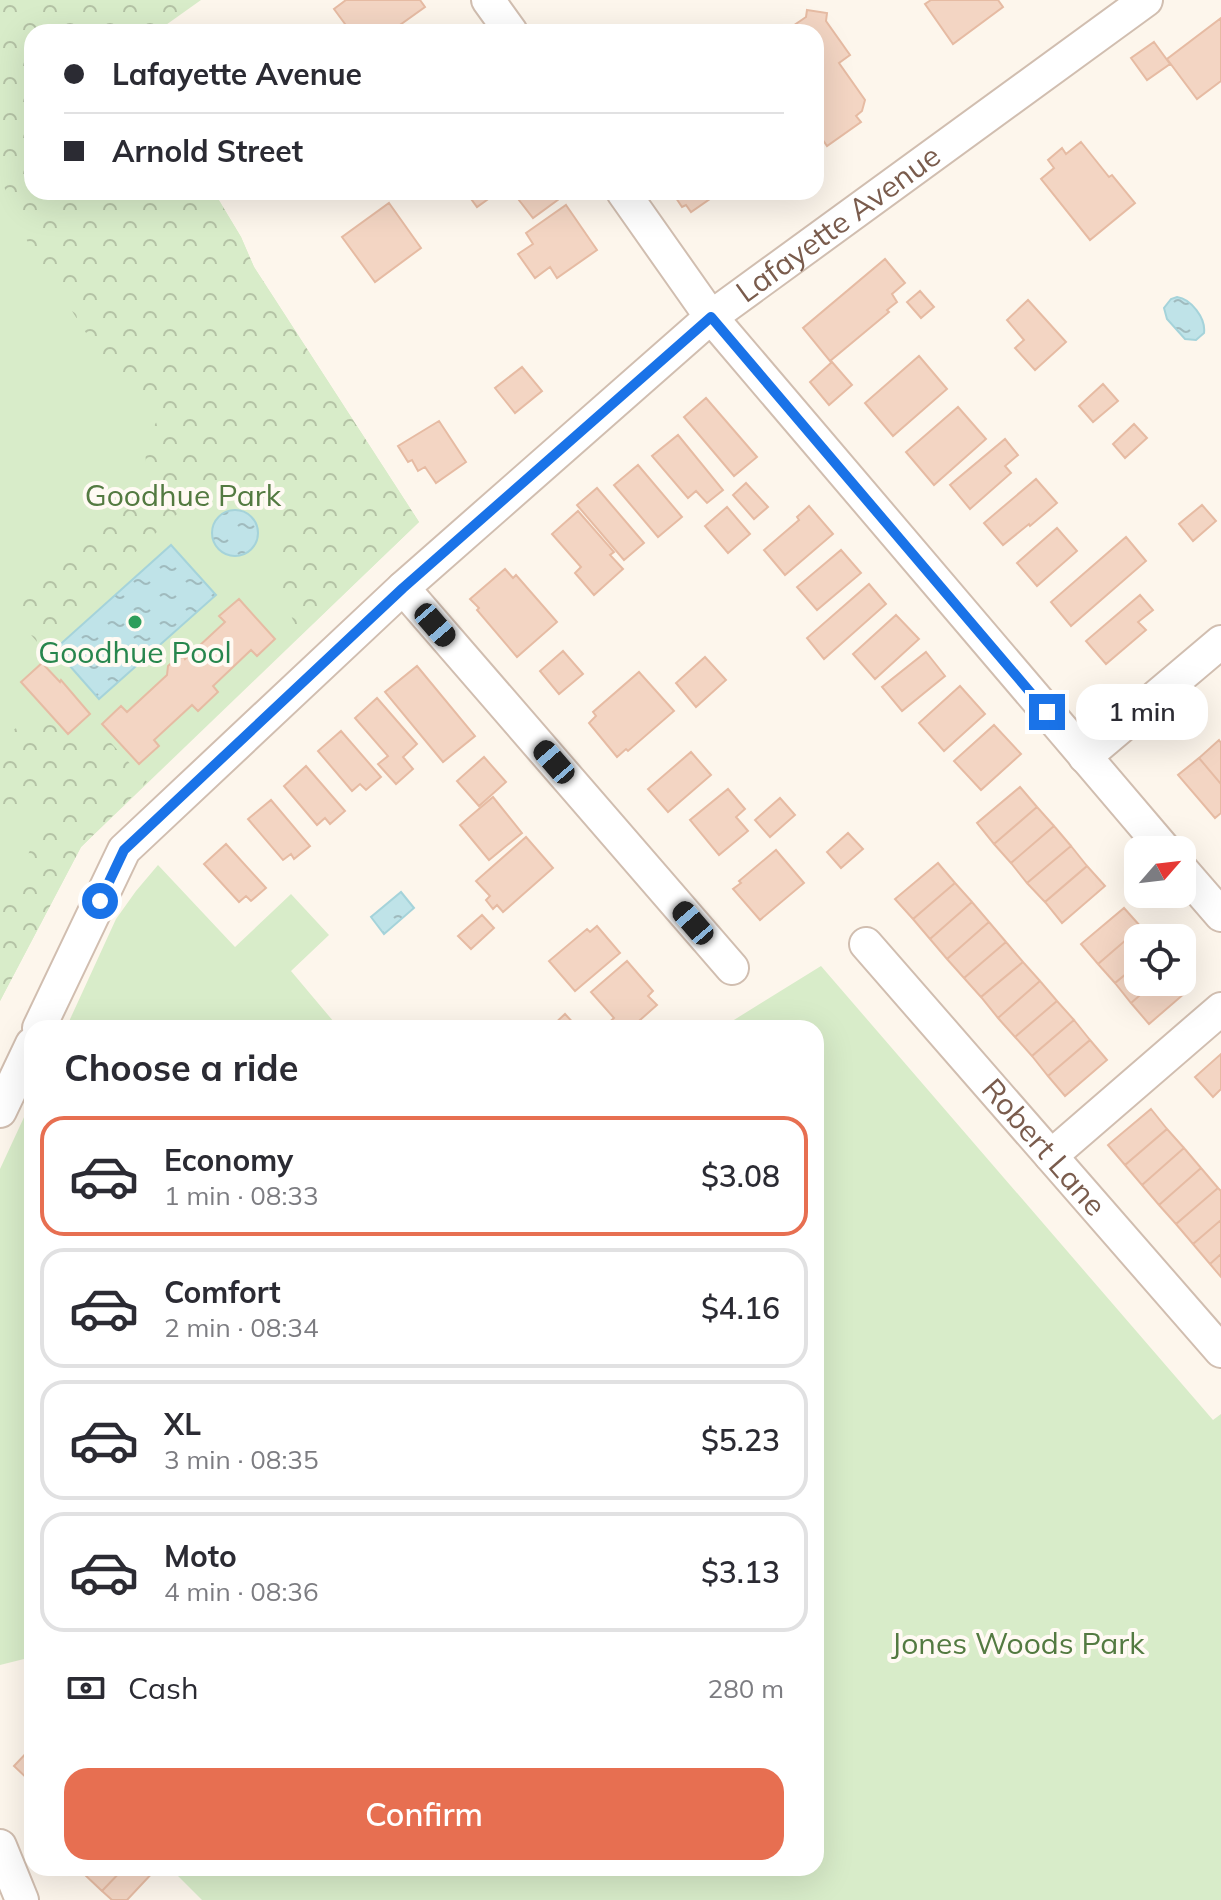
<!DOCTYPE html>
<meta charset="utf-8">
<style>
body{margin:0;font-family:Mulish,sans-serif;background:#f7f7f7;color:#2b2b33;height:100vh;display:flex;flex-direction:column;font-size:30px;white-space:nowrap}
*{box-sizing:border-box;margin:0}
p{font-size:26px;color:#7c7c81}
.icon{flex:none;width:44px;height:44px;fill:none;stroke:currentColor;stroke-width:2;stroke-linecap:round;stroke-linejoin:round}
.map{position:relative;flex:1;overflow:hidden}
.sheet{position:absolute;left:24px;top:1020px;width:800px;height:856px;display:flex;flex-direction:column;background:#fff;border-radius:24px;box-shadow:0 8px 32px #0002}
.sheet>*{flex:none}
.banner{position:absolute;left:24px;top:24px;width:800px;height:176px;border-radius:24px;box-shadow:0 8px 32px #0002;display:grid;align-content:center;height:176px;padding:0 40px;background:#fff}
.needle{width:52px;rotate:62deg}
.fabs{position:absolute;left:1124px;top:836px;display:grid;gap:16px}
.fabs a{display:grid;place-items:center;width:72px;height:72px;border-radius:16px;background:#fff;box-shadow:0 8px 32px #0002;font-size:40px}
.end{position:absolute;width:36px;height:36px;margin:-18px;border:10px solid #1a73e8;background:#fff;box-shadow:0 0 0 4px #fff}
.from{border-radius:50%}
.bubble{position:absolute;height:56px;border-radius:24px;background:#fff;box-shadow:0 8px 32px #0002;font-size:26px;font-weight:600;line-height:56px;text-align:center}
.car{position:absolute;width:24px;height:48px;margin:-24px -12px;border-radius:10px;box-shadow:0 0 6px 2px #0007;background:linear-gradient(#222 24%,#8ab4d8 0 40%,#222 0 76%,#8ab4d8 0 86%,#222 0)}
.banner b{display:flex;align-items:center;gap:28px;height:76px;font-size:30px}
.banner b+b{border-top:2px solid #e1e1e2}
.banner i{width:20px;height:20px;background:#2b2b33}
ul{padding:0;list-style:none}
li{display:flex;align-items:center;gap:24px;height:120px;margin:0 16px 12px;padding:0 24px;border:4px solid #e1e1e2;border-radius:24px}
li div{flex:1}
li b{display:block;font-size:30px}
li em{font-style:normal;font-weight:600}
li.on{border-color:#e76f51}
li>.icon{width:72px;height:72px;stroke-width:1.5}
h2{padding:0 40px;font-size:36px;line-height:96px}
.pay{display:flex;align-items:center;gap:20px;height:88px;padding:0 40px;font-size:30px}
.pay p{margin-inline-start:auto}
.action{display:flex;gap:16px;margin-top:auto;padding:16px 40px}
.action a{flex:1;height:92px;border-radius:24px;background:#e76f51;color:#fff;font-size:32px;font-weight:600;line-height:92px;text-align:center}
.map>svg:first-child{display:block}
.green{fill:#d8ecc9}
.forest{fill:url(#forest-crowns)}
.water{fill:url(#water-ripples);stroke:#a5d3da;stroke-width:2}
.building{fill:#f3d5c3;stroke:#e6bba3;stroke-width:2}
.lines{fill:none;stroke-linecap:round;stroke-linejoin:round}
.minor-casing{stroke:#d1beb0;stroke-width:36}
.minor{stroke:#fff;stroke-width:32}
.route{stroke:#1a73e8;stroke-width:10}
.leisure-dot{fill:#2e9e5b;stroke:#fffaf3;stroke-width:3}
.labels{text-anchor:middle;stroke-width:8;stroke-linejoin:round;paint-order:stroke}
.street-label{font-size:30px;fill:#7a5c4d;stroke:#fffaf3}
.park-label{font-size:30px;fill:#537a41;stroke:#fffaf3}
.leisure-label{font-size:30px;fill:#27864d;stroke:#fffaf3}
</style>
<div class="map">
<svg width="1221" height="1900" viewBox="0 0 1221 1900">
<defs>
<pattern id="forest-crowns" width="20" height="18" patternUnits="userSpaceOnUse" patternTransform="scale(2)"><rect width="20" height="18" fill="#d8ecc9"/><path d="M2 6a3 3 0 1 1 6 0M12 15a3 3 0 1 1 6 0" fill="none" stroke="#b4c2a5"/></pattern>
<pattern id="water-ripples" width="26" height="14" patternUnits="userSpaceOnUse" patternTransform="scale(2)"><rect width="26" height="14" fill="#bfe3e8"/><path d="M2 4q2-2 4 0t4 0M15 11q2-2 4 0t4 0" fill="none" stroke="#a0bbbe"/></pattern>
</defs>
<rect width="100%" height="100%" fill="#fdf6ec"/>
<path class="green" d="M 0,0 L 109,0 L 126,32 L 32,32 L 32,192 L 214,192 L 241,237 L 254,267 L 419,522 L 81,847 L 0,1001 Z
M 158,865 L 235,947 L 291,894 L 329,935 L 291,971 L 339,1028 L 66,1028 L 116,919 L 136,891 Z
M 821,966 L 1213,1420 L 1221,1414 L 1221,1900 L 202,1900 L 172,1870 L 173,1868 L 816,1868 L 816,1028 L 721,1028 Z
M 32,1100 L 32,1657 L 0,1665 L 0,1169 Z"/>
<path class="forest" d="M 0,0 L 201,0 L 156,32 L 32,32 L 32,192 L 214,192 L 241,237 L 254,267 L 419,522 L 300,636 L 277,584 L 283,555 L 277,527 L 256,499 L 229,488 L 204,494 L 172,518 L 38,643 L 7,607 L 103,520 L 132,491 L 146,467 L 145,442 L 158,419 L 141,390 L 118,383 L 26,239 L 0,177 Z
M 47,710 L 68,734 L 101,732 L 147,782 L 81,847 L 0,1001 L 0,911 L 43,824 L 43,813 L 36,810 L 17,812 L 0,808 C 0,792 0,752 5,739 C 14,726 33,718 47,710 Z"/>
<path class="water" d="M 1177,297 C 1191,299 1206,318 1204,333 L 1196,340 L 1185,339 L 1167,319 L 1164,308 L 1171,299 Z
M212 533a23 23 0 1 1 46 0a23 23 0 1 1-46 0Z
M 171,545 L 216,595 L 99,699 L 55,649 Z
M 401,892 L 414,908 L 384,934 L 371,917 Z"/>
<path class="building" d="M 346,0 L 420,0 L 425,7 L 390,32 L 351,32 L 334,9 Z
M 931,0 L 998,0 L 1003,7 L 953,44 L 925,4 Z
M 807,10 L 827,13 L 826,21 L 850,55 L 839,63 L 865,100 L 862,111 L 856,116 L 861,122 L 827,146 L 816,130 L 816,32 L 784,32 L 806,17 Z
M 1221,18 L 1221,81 L 1197,99 L 1167,59 Z
M 1154,42 L 1170,64 L 1147,80 L 1131,58 Z
M 1081,142 L 1109,177 L 1112,175 L 1135,203 L 1090,240 L 1041,179 L 1054,168 L 1048,160 L 1062,148 L 1066,154 Z
M 466,192 L 498,192 L 477,207 Z
M 519,192 L 554,192 L 559,199 L 533,218 L 515,195 Z
M 672,192 L 720,192 L 691,212 L 686,205 L 682,207 Z
M 389,203 L 421,248 L 375,282 L 342,237 Z
M 566,205 L 597,250 L 557,278 L 550,267 L 535,278 L 518,254 L 533,244 L 526,233 Z
M 885,259 L 905,283 L 892,294 L 897,302 L 887,310 L 889,312 L 830,361 L 803,328 Z
M 920,291 L 934,307 L 921,318 L 907,302 Z
M 1028,300 L 1066,342 L 1035,370 L 1015,348 L 1024,340 L 1007,320 Z
M 919,356 L 947,389 L 893,436 L 865,403 Z
M 832,362 L 852,385 L 829,405 L 810,382 Z
M 522,367 L 542,391 L 515,413 L 495,388 Z
M 1103,384 L 1118,401 L 1093,422 L 1079,406 Z
M 706,398 L 757,457 L 734,476 L 684,417 Z
M 958,407 L 986,439 L 934,485 L 906,452 Z
M 439,421 L 466,462 L 436,483 L 425,467 L 418,471 L 412,460 L 408,462 L 398,446 Z
M 1134,424 L 1147,438 L 1125,458 L 1113,444 Z
M 678,435 L 723,490 L 707,503 L 696,491 L 688,498 L 652,456 Z
M 1005,439 L 1018,455 L 1005,466 L 1011,473 L 970,509 L 950,485 Z
M 638,465 L 682,517 L 658,537 L 614,485 Z
M 1036,479 L 1057,503 L 1030,526 L 1029,524 L 1003,545 L 984,523 Z
M 746,483 L 768,507 L 754,519 L 733,495 Z
M 597,488 L 644,543 L 624,560 L 577,505 Z
M 1202,505 L 1216,521 L 1193,541 L 1179,524 Z
M 809,506 L 833,534 L 785,575 L 764,550 L 799,520 L 797,517 Z
M 727,507 L 750,534 L 728,553 L 705,526 Z
M 578,511 L 614,552 L 610,555 L 623,569 L 594,595 L 575,573 L 581,567 L 552,534 Z
M 1057,528 L 1077,551 L 1037,586 L 1017,563 Z
M 1126,537 L 1146,561 L 1071,626 L 1051,602 Z
M 841,550 L 861,573 L 817,610 L 797,587 Z
M 505,569 L 513,578 L 516,575 L 557,622 L 517,657 L 477,610 L 479,608 L 470,599 Z
M 869,584 L 886,604 L 824,659 L 807,638 Z
M 1140,595 L 1153,610 L 1138,622 L 1146,630 L 1106,664 L 1086,641 Z
M 239,599 L 275,639 L 257,656 L 251,650 L 213,686 L 218,692 L 198,711 L 192,705 L 154,740 L 159,746 L 139,764 L 102,724 L 121,706 L 127,712 L 167,675 L 168,666 L 177,658 L 184,657 L 185,659 L 225,622 L 219,616 Z
M 896,615 L 919,639 L 875,679 L 853,654 Z
M 563,651 L 583,674 L 559,694 L 540,671 Z
M 926,652 L 945,676 L 902,711 L 882,687 Z
M 705,657 L 726,680 L 696,707 L 676,683 Z
M 42,663 L 60,682 L 61,680 L 90,714 L 68,734 L 21,682 Z
M 417,666 L 475,736 L 443,762 L 385,692 Z
M 639,672 L 674,711 L 628,751 L 626,749 L 617,757 L 589,723 L 596,716 L 593,712 Z
M 960,686 L 985,714 L 944,751 L 919,723 Z
M 377,698 L 417,744 L 403,757 L 413,769 L 396,784 L 378,764 L 388,756 L 355,718 Z
M 994,725 L 1021,754 L 981,790 L 954,761 Z
M 341,731 L 381,777 L 366,790 L 360,784 L 352,791 L 318,751 Z
M 1219,740 L 1221,743 L 1221,784 L 1199,758 Z
M 691,752 L 711,775 L 668,812 L 648,789 Z
M 484,757 L 506,782 L 479,806 L 457,781 Z
M 1199,758 L 1221,784 L 1221,813 L 1215,818 L 1178,775 Z
M 306,766 L 345,811 L 330,824 L 325,818 L 317,825 L 284,786 Z
M 1020,787 L 1037,807 L 994,844 L 977,823 Z
M 728,789 L 745,809 L 736,817 L 748,831 L 719,855 L 690,820 Z
M 493,797 L 522,833 L 489,860 L 460,825 Z
M 780,798 L 795,815 L 770,837 L 755,820 Z
M 271,800 L 310,846 L 294,859 L 291,854 L 283,860 L 248,819 Z
M 1037,807 L 1054,826 L 1011,863 L 994,844 Z
M 1054,826 L 1071,846 L 1027,883 L 1011,863 Z
M 848,833 L 863,849 L 841,868 L 827,852 Z
M 526,837 L 553,868 L 503,912 L 497,905 L 493,909 L 486,900 L 490,896 L 476,881 Z
M 226,844 L 266,888 L 251,901 L 246,896 L 239,902 L 204,864 Z
M 1071,846 L 1087,866 L 1045,902 L 1027,883 Z
M 776,850 L 804,883 L 760,920 L 733,889 L 741,883 L 739,881 Z
M 938,863 L 955,883 L 913,919 L 895,899 Z
M 1087,866 L 1105,886 L 1062,923 L 1045,902 Z
M 955,883 L 972,902 L 930,939 L 913,919 Z
M 972,902 L 989,922 L 947,959 L 930,939 Z
M 1124,908 L 1141,927 L 1098,964 L 1081,944 Z
M 482,915 L 494,928 L 471,949 L 458,936 Z
M 989,922 L 1006,942 L 964,978 L 947,959 Z
M 597,926 L 620,953 L 575,991 L 549,961 L 587,929 L 590,932 Z
M 1141,927 L 1150,938 L 1138,938 L 1138,964 L 1115,983 L 1098,964 Z
M 1006,942 L 1023,962 L 981,997 L 964,978 Z
M 627,961 L 653,991 L 648,996 L 657,1005 L 631,1028 L 606,1028 L 605,1026 L 614,1018 L 591,992 Z
M 1023,962 L 1040,981 L 998,1018 L 981,997 Z
M 1138,964 L 1138,982 L 1155,982 L 1131,1003 L 1115,983 Z
M 1182,976 L 1192,987 L 1149,1024 L 1131,1003 L 1155,982 L 1182,982 Z
M 1040,981 L 1057,1001 L 1015,1037 L 998,1018 Z
M 1057,1001 L 1074,1020 L 1032,1056 L 1015,1037 Z
M 565,1014 L 578,1028 L 550,1028 Z
M 1074,1020 L 1090,1040 L 1048,1076 L 1032,1056 Z
M 1090,1040 L 1107,1060 L 1065,1096 L 1048,1076 Z
M 1221,1054 L 1221,1089 L 1213,1097 L 1195,1077 Z
M 1151,1109 L 1167,1129 L 1125,1165 L 1108,1145 Z
M 1167,1129 L 1184,1148 L 1142,1185 L 1125,1165 Z
M 1184,1148 L 1201,1168 L 1159,1205 L 1142,1185 Z
M 1201,1168 L 1218,1188 L 1176,1224 L 1159,1205 Z
M 1218,1188 L 1221,1191 L 1221,1220 L 1193,1244 L 1176,1224 Z
M 1221,1220 L 1221,1254 L 1210,1264 L 1193,1244 Z
M 1221,1254 L 1221,1277 L 1210,1264 Z
M 32,1747 L 32,1783 L 14,1766 Z
M 90,1868 L 124,1868 L 102,1891 L 84,1874 Z
M 124,1868 L 157,1868 L 127,1900 L 112,1900 L 102,1891 Z"/>
<g class="lines">
<g class="minor-casing">
<g id="minor">
<path d="M 488,0 L 511,32"/>
<path d="M 623,192 L 711,317 L 1165,850"/>
<path d="M 403,588 L 732,968"/>
<path d="M 1085,757 L 1221,642"/>
<path d="M 1182,870 L 1221,915"/>
<path id="s1" d="M 866,944 L 1221,1351"/>
<path id="s2" d="M 39,1028 L 124,850 L 403,588 L 711,317 L 1146,0"/>
<path d="M 0,1111 L 32,1044"/>
<path d="M 1051,1156 L 1221,1009"/>
<path d="M 0,1846 L 22,1900"/>
</g>
</g>
<use href="#minor" class="minor"/>
</g>
<g class="lines">
<path class="route" d="M 100,901 L 124,850 L 403,588 L 711,317 L 1047,712"/>
</g>
<circle class="leisure-dot" cx="135" cy="622" r="8"/>
<g class="labels">
<g class="street-label">
<text dy="10" stroke="none"><textPath href="#s2" startOffset="1148">Lafayette Avenue</textPath></text>
<text dy="10" stroke="none"><textPath href="#s1" startOffset="270">Robert Lane</textPath></text>
</g>
<g class="park-label">
<text x="183" y="506">Goodhue Park</text>
<text x="1018" y="1654">Jones Woods Park</text>
</g>
<g class="leisure-label">
<text x="135" y="663">Goodhue Pool</text>
</g>
</g>
</svg>
<div class="fabs">
<a><svg class="needle" viewBox="-14 -14 28 28"><path d="M0-13l5 13h-10z" fill="#e53935"/><path d="M0 13l5-13h-10z" fill="#7c7c81"/></svg></a>
<a><svg class="icon" aria-label="locate" viewBox="0 0 24 24"><circle cx="12" cy="12" r="6"/><path d="M12 2v4M12 18v4M2 12h4M18 12h4"/></svg></a>
</div>
<i class="end from" style="left:100px;top:901px"></i>
<i class="end" style="left:1047px;top:712px"></i>
<div class="bubble" style="left:1076px;top:684px;width:132px">1 min</div>
<i class="car" style="left:435px;top:625px;rotate:139deg"></i>
<i class="car" style="left:554px;top:762px;rotate:319deg"></i>
<i class="car" style="left:693px;top:923px;rotate:319deg"></i>
<div class="banner">
<b><i class="from"></i>Lafayette Avenue</b>
<b><i></i>Arnold Street</b>
</div>
<section class="sheet">
<h2>Choose a ride</h2>
<ul>
<li class="on"><svg class="icon" aria-label="car" viewBox="0 0 24 24"><path d="M5 17H2v-5l4-1 3-4h7l3 4 3 1v5h-3M9 17h6M6 11h13"/><circle cx="7" cy="17" r="2"/><circle cx="17" cy="17" r="2"/></svg><div><b>Economy</b><p>1 min · 08:33</p></div><em>$3.08</em></li>
<li><svg class="icon" aria-label="car" viewBox="0 0 24 24"><path d="M5 17H2v-5l4-1 3-4h7l3 4 3 1v5h-3M9 17h6M6 11h13"/><circle cx="7" cy="17" r="2"/><circle cx="17" cy="17" r="2"/></svg><div><b>Comfort</b><p>2 min · 08:34</p></div><em>$4.16</em></li>
<li><svg class="icon" aria-label="car" viewBox="0 0 24 24"><path d="M5 17H2v-5l4-1 3-4h7l3 4 3 1v5h-3M9 17h6M6 11h13"/><circle cx="7" cy="17" r="2"/><circle cx="17" cy="17" r="2"/></svg><div><b>XL</b><p>3 min · 08:35</p></div><em>$5.23</em></li>
<li><svg class="icon" aria-label="car" viewBox="0 0 24 24"><path d="M5 17H2v-5l4-1 3-4h7l3 4 3 1v5h-3M9 17h6M6 11h13"/><circle cx="7" cy="17" r="2"/><circle cx="17" cy="17" r="2"/></svg><div><b>Moto</b><p>4 min · 08:36</p></div><em>$3.13</em></li>
</ul>
<div class="pay"><svg class="icon" aria-label="cash" viewBox="0 0 24 24"><path d="M3 7h18v10H3z"/><circle cx="12" cy="12" r="2"/></svg>Cash<p>280 m</p></div>
<div class="action"><a>Confirm</a></div>
</section>
</div>
